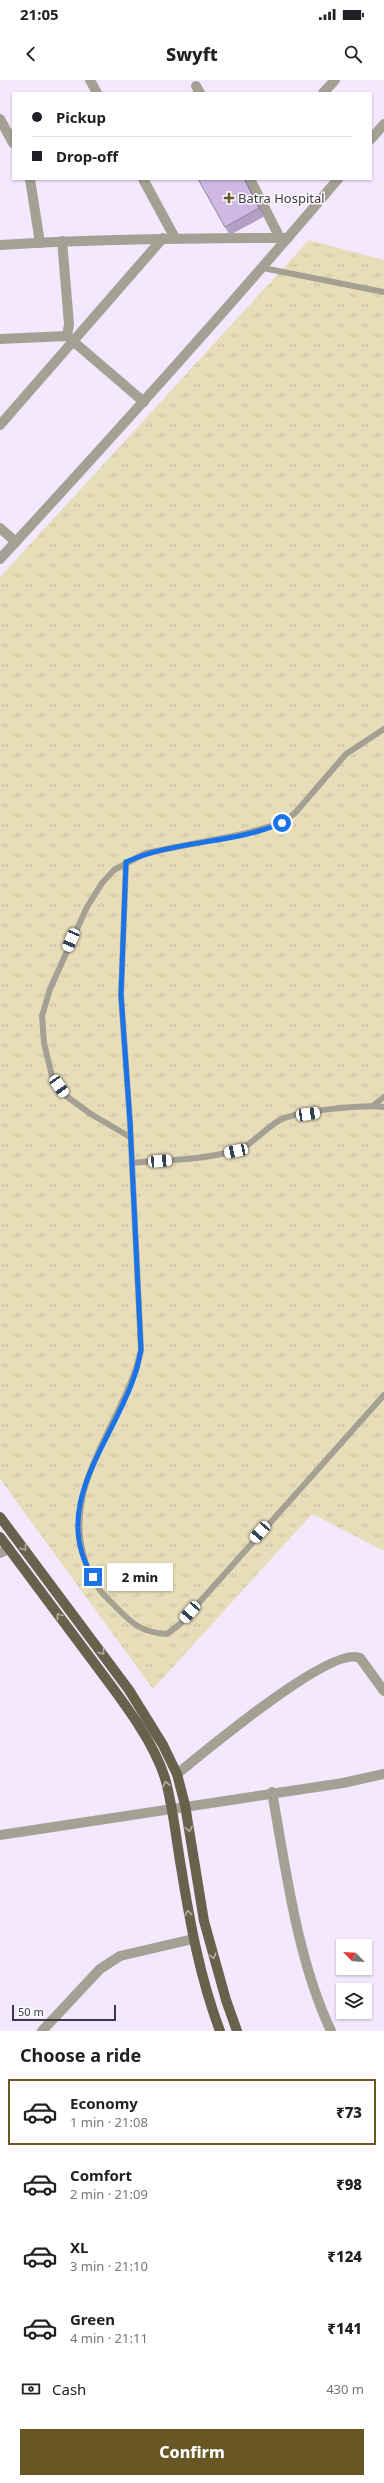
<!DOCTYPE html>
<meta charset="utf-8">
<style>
body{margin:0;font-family:"Noto Sans",sans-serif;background:#f6f6f6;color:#202124;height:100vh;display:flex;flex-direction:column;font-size:15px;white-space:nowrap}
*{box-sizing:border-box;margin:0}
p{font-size:13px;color:#757577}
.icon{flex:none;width:22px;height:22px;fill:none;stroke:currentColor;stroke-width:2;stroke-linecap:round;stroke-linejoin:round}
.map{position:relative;height:1951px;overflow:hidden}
.panel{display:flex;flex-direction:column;background:#fff;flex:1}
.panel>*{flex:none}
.top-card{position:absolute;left:12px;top:12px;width:360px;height:88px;border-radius:0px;box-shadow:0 1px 3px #0004;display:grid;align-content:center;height:88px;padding:0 20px;background:#fff}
.needle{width:26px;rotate:295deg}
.tools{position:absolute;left:336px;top:1859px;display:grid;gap:8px}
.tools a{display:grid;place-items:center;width:36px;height:36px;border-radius:0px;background:#fff;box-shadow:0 1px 3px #0004;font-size:20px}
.scale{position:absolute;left:12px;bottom:10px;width:104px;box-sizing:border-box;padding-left:4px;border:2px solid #3f3944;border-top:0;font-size:11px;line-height:14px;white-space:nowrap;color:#3f3944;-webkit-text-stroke:3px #fbfbfb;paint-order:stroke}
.end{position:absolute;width:18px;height:18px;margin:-9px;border:5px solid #1a73e8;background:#fff;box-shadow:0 0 0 2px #fff}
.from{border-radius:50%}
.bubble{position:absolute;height:28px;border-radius:0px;background:#fff;box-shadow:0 1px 3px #0004;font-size:13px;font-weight:800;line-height:28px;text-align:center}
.car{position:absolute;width:12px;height:24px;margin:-12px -6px;border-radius:5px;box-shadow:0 0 3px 1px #0007;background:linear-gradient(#fff 24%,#345 0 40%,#fff 0 76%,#345 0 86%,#fff 0)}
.top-card b{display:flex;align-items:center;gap:14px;height:38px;font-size:15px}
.top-card b+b{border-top:1px solid #e0e0e0}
.top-card i{width:10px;height:10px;background:#202124}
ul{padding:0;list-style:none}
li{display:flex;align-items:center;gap:12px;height:66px;margin:0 8px 6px;padding:0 12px;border:2px solid transparent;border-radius:0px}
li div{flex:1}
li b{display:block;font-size:15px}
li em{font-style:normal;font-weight:800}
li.on{border-color:#665724}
li>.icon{width:36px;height:36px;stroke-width:1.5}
h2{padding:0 20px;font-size:18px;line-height:48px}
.pay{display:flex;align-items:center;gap:10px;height:44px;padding:0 20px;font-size:15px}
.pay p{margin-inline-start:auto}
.cta{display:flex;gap:8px;margin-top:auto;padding:8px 20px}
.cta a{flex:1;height:46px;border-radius:0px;background:#665724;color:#fff;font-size:16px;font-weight:800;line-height:46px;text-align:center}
.status{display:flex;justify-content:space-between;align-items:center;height:28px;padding:0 20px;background:#fff;direction:ltr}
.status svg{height:11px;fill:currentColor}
header{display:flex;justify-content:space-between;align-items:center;height:52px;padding:0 20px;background:#fff;font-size:18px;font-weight:800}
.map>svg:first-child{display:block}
.park{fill:url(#park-tufts)}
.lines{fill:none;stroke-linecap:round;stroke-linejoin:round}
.service{stroke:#a4a194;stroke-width:6}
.minor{stroke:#a4a194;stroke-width:10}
.tertiary{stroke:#a4a194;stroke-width:10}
.primary{stroke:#68614c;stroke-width:10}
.wall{fill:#b39ec4}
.shaded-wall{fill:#9281a0}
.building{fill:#d0b8e4;stroke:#9281a0}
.oneway{stroke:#b2aea4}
.route{stroke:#1a73e8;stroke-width:5}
.poi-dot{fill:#665724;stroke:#fbfbfb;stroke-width:1.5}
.labels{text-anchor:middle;stroke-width:3;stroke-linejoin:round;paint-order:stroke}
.poi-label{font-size:13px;fill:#3f3944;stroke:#fbfbfb;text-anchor:start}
</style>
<div class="status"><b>21:05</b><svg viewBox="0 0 49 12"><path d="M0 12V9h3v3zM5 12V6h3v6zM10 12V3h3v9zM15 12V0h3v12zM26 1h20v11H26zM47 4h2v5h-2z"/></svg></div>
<header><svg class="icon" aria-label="back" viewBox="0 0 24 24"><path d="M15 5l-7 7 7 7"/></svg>Swyft<svg class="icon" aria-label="search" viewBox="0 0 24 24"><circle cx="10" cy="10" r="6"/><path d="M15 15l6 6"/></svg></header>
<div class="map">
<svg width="384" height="1951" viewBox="0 0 384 1951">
<defs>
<pattern id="park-tufts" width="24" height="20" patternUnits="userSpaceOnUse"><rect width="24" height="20" fill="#e8ddb9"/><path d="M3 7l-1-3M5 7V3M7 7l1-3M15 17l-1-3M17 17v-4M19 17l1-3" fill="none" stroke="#c8bea0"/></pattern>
</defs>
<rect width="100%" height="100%" fill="#f4e8fe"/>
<path class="park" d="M 309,160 L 384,180 L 384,1471 L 312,1434 L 153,1609 L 0,1399 L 0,497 Z"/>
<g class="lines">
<path class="service" d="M 263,188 L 384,212
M 126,782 L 121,915 L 130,1042 L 141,1270 C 126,1339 64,1399 83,1473 C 87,1490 96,1508 109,1520 C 130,1541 137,1552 167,1554 L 180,1544 L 384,1315
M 374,1025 L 384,1017
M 130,1057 L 91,1034 L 66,1016 L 52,996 L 44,963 L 42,936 L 50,909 L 87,827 L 102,803 L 114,790 L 146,773 L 243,754 L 282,743 L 295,733 L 346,674 L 384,649
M 132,1083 C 166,1080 201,1080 234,1071 C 253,1066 265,1047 282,1039 C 301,1031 364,1024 384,1027"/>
<path class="minor" d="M 90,0 L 97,13
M 196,6 L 200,13
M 323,13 L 335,0
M 0,39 L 13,63
M 30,99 L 40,163
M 143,99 L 175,158
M 250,99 L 280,158
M 62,161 L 69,244 L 67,256
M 0,259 L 67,256 L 144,322
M 0,345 L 163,158
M 0,448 L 16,462
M 0,1473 L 9,1469
M 177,1694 C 203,1673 332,1564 360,1578 L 384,1611
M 272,1712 C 286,1790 297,1879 331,1951
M 42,1951 L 100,1889 L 120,1876 L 193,1859"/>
<path class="tertiary" d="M 371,59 L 384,44
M 0,165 C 96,159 192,158 288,158
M 0,479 C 115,354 228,229 338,99
M 0,1755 L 343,1703 L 384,1694"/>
<path class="primary" d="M 0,1437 L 129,1610 L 163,1665 L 177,1694 L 185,1725 L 204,1841 L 226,1920 L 237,1951
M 0,1457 C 31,1498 61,1539 92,1580 C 117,1614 152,1657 165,1698 C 173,1727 176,1758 181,1787 C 190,1843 200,1898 220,1951"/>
</g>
<path class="wall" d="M 198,99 L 245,99 L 265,136 L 230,155 L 225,147 Z"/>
<path class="shaded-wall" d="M 244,99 L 245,99 L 265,136 L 259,128 Z"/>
<path class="building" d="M 198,99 L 244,99 L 259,128 L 225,147 Z"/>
<defs><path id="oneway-chevron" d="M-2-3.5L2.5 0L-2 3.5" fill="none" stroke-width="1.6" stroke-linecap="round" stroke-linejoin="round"/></defs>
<g class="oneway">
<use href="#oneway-chevron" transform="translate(24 1468) rotate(53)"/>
<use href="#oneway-chevron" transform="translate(59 1536) rotate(-127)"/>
<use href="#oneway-chevron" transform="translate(102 1572) rotate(54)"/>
<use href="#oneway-chevron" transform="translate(166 1704) rotate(-102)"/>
<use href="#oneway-chevron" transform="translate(189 1749) rotate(80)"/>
<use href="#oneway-chevron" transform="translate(188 1833) rotate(-99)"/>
<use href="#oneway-chevron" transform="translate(213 1876) rotate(75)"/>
</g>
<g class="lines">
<path class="route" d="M 93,1497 C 48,1426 115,1359 135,1294 C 138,1287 139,1278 141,1270 L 130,1042 L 121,915 L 126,782 C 175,760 233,764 282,743"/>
</g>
<path class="poi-dot" d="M227 112h4v4h4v4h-4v4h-4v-4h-4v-4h4z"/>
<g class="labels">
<g class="poi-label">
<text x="238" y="123">Batra Hospital</text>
</g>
</g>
</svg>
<div class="tools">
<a><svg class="needle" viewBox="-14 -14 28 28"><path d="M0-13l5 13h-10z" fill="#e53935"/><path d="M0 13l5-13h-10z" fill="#757577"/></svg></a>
<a><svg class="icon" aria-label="layers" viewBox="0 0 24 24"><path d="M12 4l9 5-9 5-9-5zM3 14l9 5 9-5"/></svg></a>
</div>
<div class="scale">50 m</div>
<i class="end from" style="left:282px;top:743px"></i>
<i class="end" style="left:93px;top:1497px"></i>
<div class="bubble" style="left:107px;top:1483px;width:66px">2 min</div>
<i class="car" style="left:71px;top:860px;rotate:203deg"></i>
<i class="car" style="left:59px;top:1006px;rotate:146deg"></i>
<i class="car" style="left:308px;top:1034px;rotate:82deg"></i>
<i class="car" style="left:236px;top:1071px;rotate:258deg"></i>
<i class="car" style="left:160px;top:1081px;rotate:86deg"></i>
<i class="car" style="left:260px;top:1452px;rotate:221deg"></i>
<i class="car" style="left:190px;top:1532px;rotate:221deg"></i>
<div class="top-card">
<b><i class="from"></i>Pickup</b>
<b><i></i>Drop-off</b>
</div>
</div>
<section class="panel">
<h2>Choose a ride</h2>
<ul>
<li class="on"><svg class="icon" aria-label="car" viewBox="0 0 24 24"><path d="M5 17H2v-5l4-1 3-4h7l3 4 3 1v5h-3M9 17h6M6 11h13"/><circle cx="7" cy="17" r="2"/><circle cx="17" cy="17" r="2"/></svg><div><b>Economy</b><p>1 min · 21:08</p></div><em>₹73</em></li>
<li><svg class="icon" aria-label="car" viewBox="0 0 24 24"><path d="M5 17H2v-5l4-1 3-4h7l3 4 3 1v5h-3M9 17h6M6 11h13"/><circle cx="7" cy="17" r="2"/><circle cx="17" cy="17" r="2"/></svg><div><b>Comfort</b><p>2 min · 21:09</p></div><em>₹98</em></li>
<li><svg class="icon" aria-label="car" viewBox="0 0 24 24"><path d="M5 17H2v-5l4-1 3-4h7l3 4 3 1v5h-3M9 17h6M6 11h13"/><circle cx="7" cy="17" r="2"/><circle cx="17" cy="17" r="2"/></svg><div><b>XL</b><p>3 min · 21:10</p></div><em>₹124</em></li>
<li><svg class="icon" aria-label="car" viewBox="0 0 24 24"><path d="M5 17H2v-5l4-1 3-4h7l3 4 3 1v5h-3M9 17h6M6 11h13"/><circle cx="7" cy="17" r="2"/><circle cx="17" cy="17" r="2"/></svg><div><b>Green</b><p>4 min · 21:11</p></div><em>₹141</em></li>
</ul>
<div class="pay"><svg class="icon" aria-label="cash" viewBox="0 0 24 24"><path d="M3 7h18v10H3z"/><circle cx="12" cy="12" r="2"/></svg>Cash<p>430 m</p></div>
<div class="cta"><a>Confirm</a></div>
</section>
